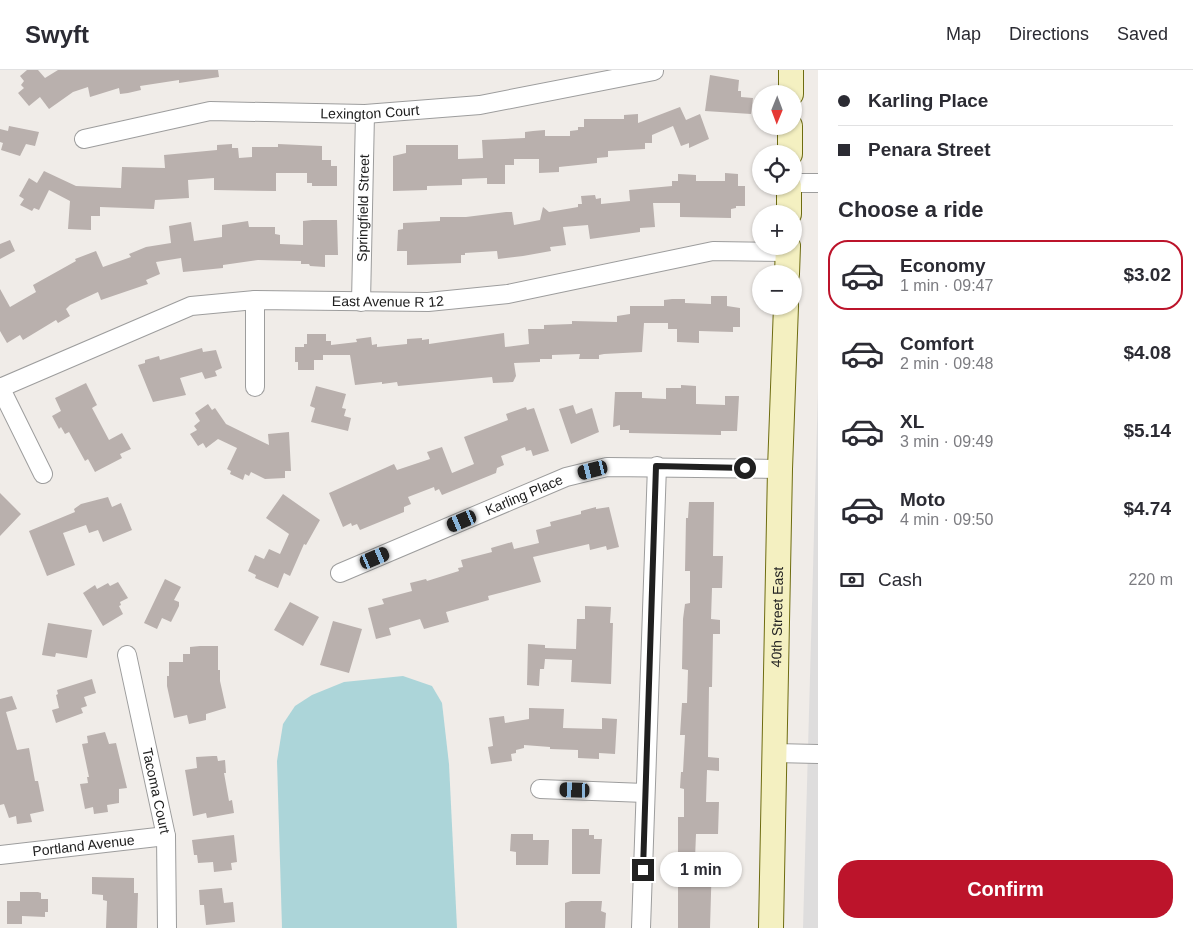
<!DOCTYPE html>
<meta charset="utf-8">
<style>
body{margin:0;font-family:Helvetica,sans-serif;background:#f2f2f3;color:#2b2b33;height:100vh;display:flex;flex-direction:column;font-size:19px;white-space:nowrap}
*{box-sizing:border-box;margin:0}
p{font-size:16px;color:#7c7c81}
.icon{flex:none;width:28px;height:28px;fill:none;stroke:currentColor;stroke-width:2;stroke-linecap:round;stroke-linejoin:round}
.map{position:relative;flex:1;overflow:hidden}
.details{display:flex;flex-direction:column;background:#fff;width:375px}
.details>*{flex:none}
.banner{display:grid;align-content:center;height:110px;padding:0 20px;background:#fff}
.needle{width:32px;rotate:181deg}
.tools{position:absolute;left:752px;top:15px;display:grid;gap:10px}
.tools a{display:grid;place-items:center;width:50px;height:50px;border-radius:50%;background:#fff;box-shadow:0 1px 4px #0004;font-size:25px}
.end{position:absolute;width:22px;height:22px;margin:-11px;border:6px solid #202020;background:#fff;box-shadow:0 0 0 2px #fff}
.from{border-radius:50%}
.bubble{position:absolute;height:35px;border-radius:18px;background:#fff;box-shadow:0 1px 4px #0004;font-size:16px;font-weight:700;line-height:35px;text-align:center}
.car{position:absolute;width:15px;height:30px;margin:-15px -8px;border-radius:6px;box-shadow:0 0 4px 1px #0007;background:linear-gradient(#222 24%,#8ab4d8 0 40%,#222 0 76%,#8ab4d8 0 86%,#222 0)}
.banner b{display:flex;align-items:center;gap:18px;height:48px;font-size:19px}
.banner b+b{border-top:1px solid #e1e1e2}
.banner i{width:12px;height:12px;background:#2b2b33}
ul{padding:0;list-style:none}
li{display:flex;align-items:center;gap:15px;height:70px;margin:0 10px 8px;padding:0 10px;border:2px solid transparent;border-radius:20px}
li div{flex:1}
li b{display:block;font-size:19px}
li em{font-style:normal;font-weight:700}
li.selected{border-color:#bc142b}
li>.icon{width:45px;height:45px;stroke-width:1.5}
h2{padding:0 20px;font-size:22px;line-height:60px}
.pay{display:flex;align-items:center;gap:12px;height:55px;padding:0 20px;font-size:19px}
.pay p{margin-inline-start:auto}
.button{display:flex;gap:10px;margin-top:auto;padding:10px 20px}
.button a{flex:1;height:58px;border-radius:20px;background:#bc142b;color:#fff;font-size:20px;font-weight:700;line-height:58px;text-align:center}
header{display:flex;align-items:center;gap:30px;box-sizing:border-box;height:70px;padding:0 25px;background:#fff;border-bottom:1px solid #e1e1e2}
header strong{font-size:24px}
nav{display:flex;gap:28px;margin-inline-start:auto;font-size:18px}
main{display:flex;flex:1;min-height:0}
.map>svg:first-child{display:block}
.residential{fill:#dedddd}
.water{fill:#acd5d9}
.building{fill:#b9b0ad}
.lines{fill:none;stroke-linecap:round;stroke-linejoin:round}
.minor-casing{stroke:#9d9d9d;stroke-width:20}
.secondary-casing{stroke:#6e6c10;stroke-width:26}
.minor{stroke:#fff;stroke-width:18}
.secondary{stroke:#f4f0c1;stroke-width:24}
.route{stroke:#202020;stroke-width:6}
.labels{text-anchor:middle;stroke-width:4.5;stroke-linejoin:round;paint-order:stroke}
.street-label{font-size:14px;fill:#202020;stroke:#fff}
</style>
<header>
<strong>Swyft</strong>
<nav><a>Map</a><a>Directions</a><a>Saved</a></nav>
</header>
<main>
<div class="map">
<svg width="818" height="858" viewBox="0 0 818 858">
<rect width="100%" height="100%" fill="#f0ece8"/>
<path class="residential" d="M 818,319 L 818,858 L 803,858 Z"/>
<path class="water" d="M 403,606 L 432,616 L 442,633 L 449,694 L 457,858 L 282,858 L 277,691 L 283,654 L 295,636 L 312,625 L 344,612 Z"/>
<path class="building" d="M 27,0 L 38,0 L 45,8 L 58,0 L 218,0 L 219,7 L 179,13 L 179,10 L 140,16 L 141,20 L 128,23 L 120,24 L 119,18 L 90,27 L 88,17 L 73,22 L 49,39 L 40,27 L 29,36 L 18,23 L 24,18 L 21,15 L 24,11 L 20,6 Z
M 710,5 L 739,10 L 738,21 L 741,21 L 741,27 L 753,28 L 751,44 L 705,41 Z
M 680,37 L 686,50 L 700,44 L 709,69 L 689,78 L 689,73 L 681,76 L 673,56 L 652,65 L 652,73 L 645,73 L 645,79 L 608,81 L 608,87 L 597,88 L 597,93 L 559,97 L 559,102 L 539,103 L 539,89 L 514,89 L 514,95 L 505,95 L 505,114 L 487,114 L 487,108 L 462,109 L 462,115 L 427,116 L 427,120 L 393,121 L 393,86 L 406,83 L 406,75 L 458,75 L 458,89 L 483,88 L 482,70 L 525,68 L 525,62 L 533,61 L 545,60 L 545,66 L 570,66 L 570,61 L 578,60 L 578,57 L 584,57 L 584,49 L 624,49 L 624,45 L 638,44 L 638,53 Z
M 9,56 L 39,62 L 35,76 L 26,74 L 20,86 L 1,80 L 3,73 L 0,72 L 0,59 L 8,61 Z
M 232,74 L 232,78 L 238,78 L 239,88 L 252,87 L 252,77 L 278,77 L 278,74 L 322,76 L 322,90 L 331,90 L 331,96 L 337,96 L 337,116 L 312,116 L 312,113 L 307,113 L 307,103 L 276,103 L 276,121 L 214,120 L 214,108 L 188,110 L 189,128 L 155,130 L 154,139 L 100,137 L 100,146 L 91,146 L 91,160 L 68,159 L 70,131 L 49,120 L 39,140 L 34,138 L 32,141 L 20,135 L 24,129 L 19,126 L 29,108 L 37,113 L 44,101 L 76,116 L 121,118 L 122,97 L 165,98 L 164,85 L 217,80 L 217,75 Z
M 725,103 L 738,104 L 738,116 L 745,116 L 745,136 L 736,136 L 736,138 L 731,139 L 731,148 L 680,147 L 680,133 L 653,133 L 655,157 L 640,158 L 640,162 L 590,169 L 588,155 L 563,157 L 566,175 L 550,177 L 551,181 L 523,186 L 498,189 L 497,181 L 465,183 L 465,185 L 461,185 L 461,193 L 407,195 L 407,181 L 397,181 L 398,160 L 403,159 L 403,153 L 440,151 L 440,147 L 466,147 L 506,142 L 512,142 L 514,155 L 540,150 L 543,137 L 549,142 L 578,137 L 578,134 L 582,134 L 581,126 L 595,125 L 596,129 L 601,128 L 601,134 L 630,131 L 629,120 L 672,116 L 672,111 L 678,111 L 678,104 L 696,105 L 696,111 L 725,111 Z
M 312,150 L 337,150 L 338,185 L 325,185 L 325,197 L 310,196 L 309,194 L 301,194 L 301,191 L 258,190 L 223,195 L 223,198 L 183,202 L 181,188 L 156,192 L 160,204 L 146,210 L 148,214 L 101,230 L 98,222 L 70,235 L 66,239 L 70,246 L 58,253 L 56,250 L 23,270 L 20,265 L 7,273 L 0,261 L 0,219 L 10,237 L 36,222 L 33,215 L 76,191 L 75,189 L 96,181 L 103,197 L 131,187 L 129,184 L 146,177 L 171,173 L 169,156 L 191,152 L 194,171 L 222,167 L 222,155 L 248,151 L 249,157 L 275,157 L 275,164 L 280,165 L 280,174 L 303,175 L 303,151 Z
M 10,170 L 15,181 L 0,189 L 0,174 Z
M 711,226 L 727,226 L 727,236 L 740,238 L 740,257 L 733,257 L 733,262 L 699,261 L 699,273 L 677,272 L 677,259 L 668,259 L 668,253 L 644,253 L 642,282 L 604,284 L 599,285 L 599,289 L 579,289 L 580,284 L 552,285 L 552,289 L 540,289 L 540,292 L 514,293 L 516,306 L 513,312 L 493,313 L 492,307 L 398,316 L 397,312 L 382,314 L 382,312 L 355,315 L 350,285 L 323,285 L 323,290 L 314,290 L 314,300 L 298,300 L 298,292 L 295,292 L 295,277 L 304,277 L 304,274 L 307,274 L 307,264 L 326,264 L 326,271 L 331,271 L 331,275 L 357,272 L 356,269 L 371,267 L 372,275 L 377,274 L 377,277 L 407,274 L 407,269 L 422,268 L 422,270 L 429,269 L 429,274 L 504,263 L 505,277 L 529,274 L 528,259 L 544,259 L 544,255 L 572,254 L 572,251 L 617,252 L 617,246 L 630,244 L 630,236 L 664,236 L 664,230 L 672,229 L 685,229 L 685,233 L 711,234 Z
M 202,278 L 203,282 L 216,280 L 222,298 L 215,301 L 217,306 L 205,309 L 202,302 L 180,308 L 186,325 L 153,332 L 138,295 L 145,293 L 145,290 L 159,286 L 160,290 Z
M 86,313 L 97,335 L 92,338 L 109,370 L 122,363 L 131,379 L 120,384 L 122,388 L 95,402 L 88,389 L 85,391 L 69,362 L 65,364 L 61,357 L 59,359 L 52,346 L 61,341 L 55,328 Z
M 681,315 L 696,316 L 696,334 L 725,335 L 725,326 L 739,326 L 737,361 L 721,361 L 721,365 L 629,363 L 629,360 L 620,360 L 620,355 L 613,357 L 615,322 L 642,322 L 642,328 L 666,329 L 666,318 L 681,318 Z
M 316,316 L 346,324 L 342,338 L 346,339 L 344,346 L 351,348 L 348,361 L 311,352 L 315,338 L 310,336 Z
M 208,334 L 212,340 L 215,338 L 226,354 L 269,375 L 268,364 L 289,362 L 291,401 L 285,401 L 285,408 L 265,409 L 251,402 L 249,406 L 245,404 L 243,410 L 230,404 L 231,401 L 227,399 L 237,378 L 218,369 L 206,378 L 203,373 L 198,376 L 190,364 L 197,360 L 194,356 L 200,351 L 195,343 Z
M 573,335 L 576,344 L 592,338 L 599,362 L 571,374 L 559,339 Z
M 526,337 L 527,340 L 534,338 L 549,381 L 533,386 L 531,380 L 526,381 L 525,377 L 501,386 L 504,395 L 497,398 L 496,403 L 442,425 L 439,419 L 435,421 L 434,417 L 408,427 L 411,434 L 404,437 L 404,442 L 360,460 L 357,454 L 352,456 L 351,453 L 343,457 L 329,423 L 394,394 L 397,400 L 430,389 L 427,382 L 442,377 L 452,403 L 474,394 L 464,367 L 508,350 L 506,344 Z
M 0,423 L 21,444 L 0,466 Z
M 283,424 L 320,450 L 306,475 L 304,474 L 290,506 L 284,503 L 278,518 L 255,508 L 256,505 L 248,501 L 255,485 L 264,489 L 269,479 L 280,484 L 289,464 L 266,448 Z
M 108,427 L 112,437 L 121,433 L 132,460 L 103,472 L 98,460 L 89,463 L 86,455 L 63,463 L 75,495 L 47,506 L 29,461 L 75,442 L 74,439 L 81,434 Z
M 689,432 L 714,432 L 713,486 L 723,486 L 722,518 L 712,518 L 711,549 L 720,550 L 720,564 L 713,564 L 712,617 L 709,617 L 708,687 L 719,688 L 719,701 L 707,700 L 706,732 L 719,732 L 718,764 L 696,764 L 695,789 L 712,790 L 710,858 L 678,858 L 678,747 L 684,747 L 684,719 L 680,718 L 681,702 L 683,702 L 685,665 L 680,665 L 682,633 L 687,633 L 688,600 L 682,599 L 683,549 L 685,534 L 690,533 L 690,501 L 685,501 L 686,448 L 688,448 Z
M 596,437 L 596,439 L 609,437 L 619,477 L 607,480 L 606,476 L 590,480 L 589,474 L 533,487 L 541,512 L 488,526 L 489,530 L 446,542 L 449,552 L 424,559 L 420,549 L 389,558 L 391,565 L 376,569 L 368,538 L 384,534 L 382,529 L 412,521 L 410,513 L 426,509 L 427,511 L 459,501 L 458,498 L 463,497 L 461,490 L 492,482 L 491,478 L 512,472 L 514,479 L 539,473 L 536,460 L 551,456 L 550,452 L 581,444 L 581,441 Z
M 165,509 L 181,517 L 174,530 L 179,532 L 179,536 L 171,552 L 162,548 L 157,559 L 144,553 Z
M 118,512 L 128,528 L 120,532 L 121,535 L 119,536 L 123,544 L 103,556 L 83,523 L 95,515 L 97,519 L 108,513 L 110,516 Z
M 290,532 L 319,547 L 303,576 L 274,560 Z
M 585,536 L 611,537 L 610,553 L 613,553 L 611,614 L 571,612 L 572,590 L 545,589 L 544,599 L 540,599 L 539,616 L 527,615 L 528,574 L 545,575 L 545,578 L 576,579 L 577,549 L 585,549 Z
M 333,551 L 362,559 L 349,603 L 320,595 Z
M 48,553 L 92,560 L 87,588 L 56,583 L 55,587 L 42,585 Z
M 200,576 L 218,576 L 218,600 L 220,600 L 220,611 L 226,638 L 206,644 L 206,650 L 189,654 L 187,645 L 174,648 L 167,616 L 167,606 L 169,606 L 169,592 L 183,592 L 183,584 L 190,584 L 190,577 Z
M 92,609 L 96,623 L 84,627 L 87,636 L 81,638 L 83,643 L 56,653 L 52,640 L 59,638 L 56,625 L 58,624 L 57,620 Z
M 12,626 L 17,639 L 6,642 L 17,680 L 29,678 L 35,711 L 38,711 L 44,741 L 30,744 L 32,752 L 17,754 L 16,746 L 9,748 L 4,734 L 0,735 L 0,629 Z
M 529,638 L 564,639 L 563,658 L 602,659 L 602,648 L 617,649 L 615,684 L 599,683 L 599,689 L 578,688 L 578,680 L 550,679 L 550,677 L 524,675 L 524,678 L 516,680 L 516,683 L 511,684 L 512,691 L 491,694 L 488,677 L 493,676 L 489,648 L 504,646 L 505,653 L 529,649 Z
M 105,662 L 109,674 L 116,673 L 127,718 L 119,719 L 119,733 L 107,735 L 108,742 L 94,744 L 93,737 L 85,739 L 80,714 L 88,713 L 87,707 L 89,707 L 82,674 L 88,673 L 87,666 Z
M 213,686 L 217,686 L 218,691 L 225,690 L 226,703 L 224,703 L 229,731 L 232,730 L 234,743 L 207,748 L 206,743 L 193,746 L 185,700 L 197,698 L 196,687 Z
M 572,759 L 589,759 L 589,765 L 594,765 L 594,769 L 602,769 L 600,804 L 572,804 Z
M 511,764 L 533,764 L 533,770 L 549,770 L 548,795 L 516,795 L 516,782 L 510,781 Z
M 234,765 L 237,792 L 231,793 L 232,800 L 214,802 L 213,792 L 198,793 L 197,785 L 194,785 L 192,770 Z
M 92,807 L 134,808 L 134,823 L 138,823 L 137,858 L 106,858 L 107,831 L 103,830 L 103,825 L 92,824 Z
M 222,818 L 224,833 L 233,832 L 235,852 L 206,855 L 204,835 L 200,835 L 199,820 Z
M 20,822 L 38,822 L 41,823 L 41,829 L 48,829 L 48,842 L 45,842 L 45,847 L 22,846 L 22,854 L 7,854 L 7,831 L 20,831 Z
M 571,831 L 602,831 L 601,841 L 606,843 L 605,858 L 565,858 L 565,833 Z"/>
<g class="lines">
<g class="minor-casing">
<g id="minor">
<path id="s1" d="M 84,69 L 210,41 L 365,44 L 480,35 L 654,1"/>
<path d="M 794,113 L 818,113"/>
<path id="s2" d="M 361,232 L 365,44"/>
<path d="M 0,317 L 43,404"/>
<path d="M 255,317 L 255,230"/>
<path id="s3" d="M 0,318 L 191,236 L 255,230 L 428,232 L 508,224 L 713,181 L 788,182"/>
<path id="s4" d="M 340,503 L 566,407 L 607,397 L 780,399"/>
<path id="s5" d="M 127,585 L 166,766 L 167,858"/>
<path d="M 775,683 L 818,684"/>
<path d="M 540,719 L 645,723"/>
<path id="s6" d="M 0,785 L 166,766"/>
<path d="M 641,858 L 657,396"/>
</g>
</g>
<g class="secondary-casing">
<g id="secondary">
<path d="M 791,24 L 791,0"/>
<path d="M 790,84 L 790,56"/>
<path d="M 789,144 L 789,116"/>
<path d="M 787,204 L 788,176"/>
<path id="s7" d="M 771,858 L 780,399 L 786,236"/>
</g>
</g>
<use href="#minor" class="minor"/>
<use href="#secondary" class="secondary"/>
</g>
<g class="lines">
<path class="route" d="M 643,800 L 656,396 L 745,398"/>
</g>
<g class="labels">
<g class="street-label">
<text dy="5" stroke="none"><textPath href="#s1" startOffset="289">Lexington Court</textPath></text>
<text dy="5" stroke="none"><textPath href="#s2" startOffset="94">Springfield Street</textPath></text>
<text dy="5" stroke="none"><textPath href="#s3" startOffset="405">East Avenue R 12</textPath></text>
<text dy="5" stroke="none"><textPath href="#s4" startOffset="200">Karling Place</textPath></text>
<text dy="5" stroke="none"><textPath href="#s7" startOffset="311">40th Street East</textPath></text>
<text dy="5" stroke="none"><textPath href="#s5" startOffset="139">Tacoma Court</textPath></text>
<text dy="5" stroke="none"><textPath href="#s6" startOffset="84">Portland Avenue</textPath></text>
</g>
</g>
</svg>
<div class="tools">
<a><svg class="needle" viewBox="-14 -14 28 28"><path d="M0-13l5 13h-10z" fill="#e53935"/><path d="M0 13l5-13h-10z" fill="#7c7c81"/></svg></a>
<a><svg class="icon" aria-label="locate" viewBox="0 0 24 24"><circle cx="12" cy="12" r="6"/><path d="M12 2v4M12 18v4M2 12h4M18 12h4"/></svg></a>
<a>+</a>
<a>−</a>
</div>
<i class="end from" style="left:745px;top:398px"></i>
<i class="end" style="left:643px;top:800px"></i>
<div class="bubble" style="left:660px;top:782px;width:82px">1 min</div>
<i class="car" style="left:593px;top:400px;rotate:256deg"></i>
<i class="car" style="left:462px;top:451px;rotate:247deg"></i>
<i class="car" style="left:375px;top:488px;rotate:67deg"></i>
<i class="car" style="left:575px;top:720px;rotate:272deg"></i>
</div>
<section class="details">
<div class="banner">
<b><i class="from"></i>Karling Place</b>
<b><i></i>Penara Street</b>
</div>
<h2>Choose a ride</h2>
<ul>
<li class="selected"><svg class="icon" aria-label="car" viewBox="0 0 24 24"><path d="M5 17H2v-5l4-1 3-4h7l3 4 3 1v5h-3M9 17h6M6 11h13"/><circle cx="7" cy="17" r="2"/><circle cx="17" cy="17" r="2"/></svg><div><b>Economy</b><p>1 min · 09:47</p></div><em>$3.02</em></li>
<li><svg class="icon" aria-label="car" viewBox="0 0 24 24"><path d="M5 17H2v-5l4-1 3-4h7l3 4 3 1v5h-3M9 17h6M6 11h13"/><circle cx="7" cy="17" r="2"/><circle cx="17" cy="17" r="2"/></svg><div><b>Comfort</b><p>2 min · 09:48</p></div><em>$4.08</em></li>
<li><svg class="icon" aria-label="car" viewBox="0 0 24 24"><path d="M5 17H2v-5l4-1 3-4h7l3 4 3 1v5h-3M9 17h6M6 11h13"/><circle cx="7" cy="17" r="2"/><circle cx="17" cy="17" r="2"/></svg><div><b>XL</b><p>3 min · 09:49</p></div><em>$5.14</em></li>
<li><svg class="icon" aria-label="car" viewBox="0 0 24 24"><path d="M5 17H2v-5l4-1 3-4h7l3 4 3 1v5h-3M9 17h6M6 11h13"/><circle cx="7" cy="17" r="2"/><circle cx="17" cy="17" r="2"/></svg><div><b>Moto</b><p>4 min · 09:50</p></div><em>$4.74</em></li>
</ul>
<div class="pay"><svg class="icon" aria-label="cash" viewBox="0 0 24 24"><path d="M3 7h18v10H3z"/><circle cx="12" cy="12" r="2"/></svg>Cash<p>220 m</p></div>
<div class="button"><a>Confirm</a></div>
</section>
</main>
